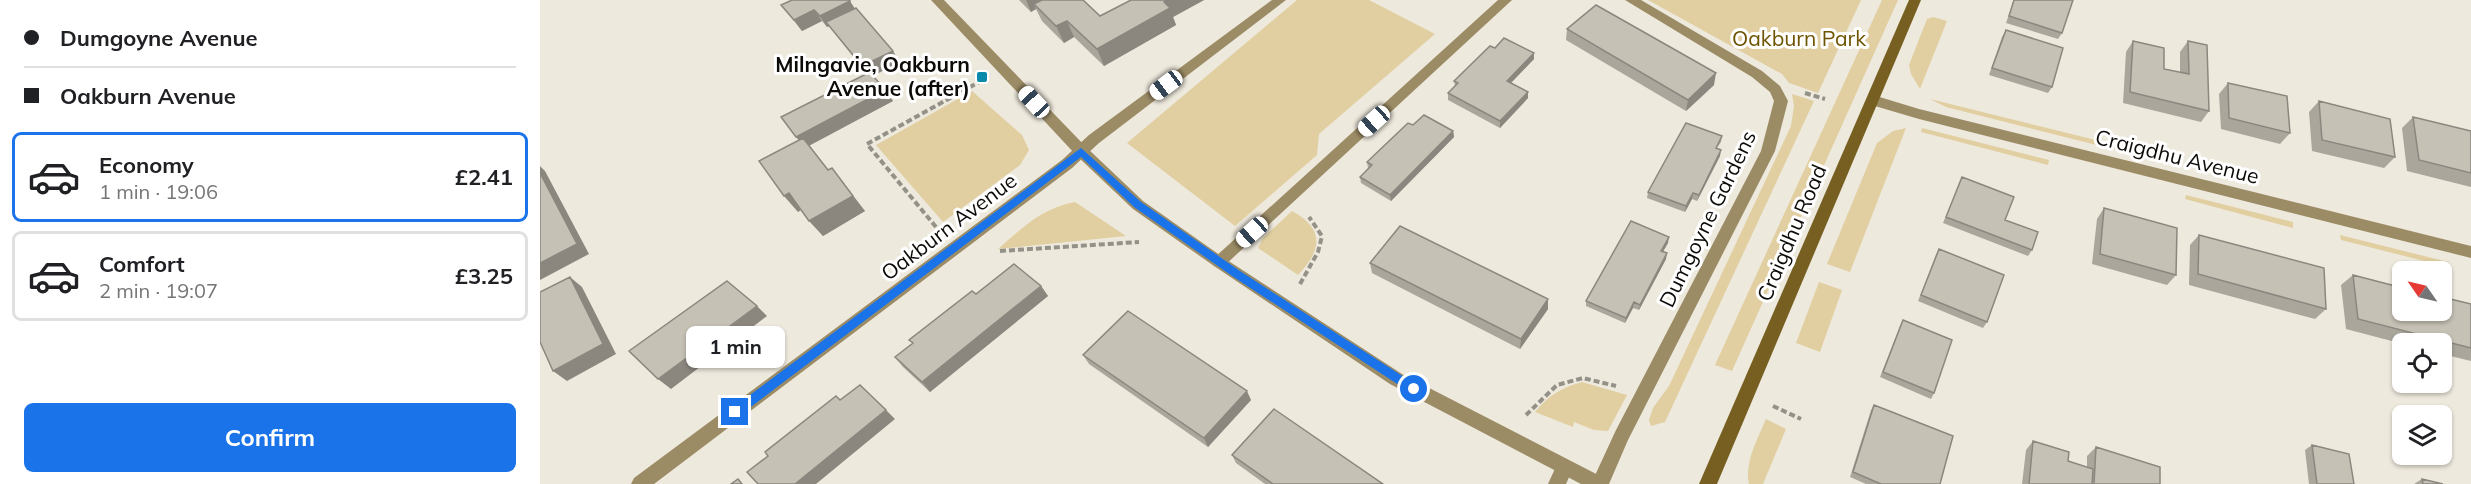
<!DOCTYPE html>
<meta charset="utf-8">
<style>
body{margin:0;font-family:Mulish,sans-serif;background:#f2f2f2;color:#202124;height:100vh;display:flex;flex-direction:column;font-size:22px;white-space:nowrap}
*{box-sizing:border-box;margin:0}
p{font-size:20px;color:#757577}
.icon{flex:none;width:33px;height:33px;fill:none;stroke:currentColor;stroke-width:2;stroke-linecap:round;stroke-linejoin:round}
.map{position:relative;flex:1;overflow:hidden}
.panel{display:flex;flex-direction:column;background:#fff;width:540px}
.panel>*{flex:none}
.hud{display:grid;align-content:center;height:132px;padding:0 24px;background:#fff}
.needle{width:39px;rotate:304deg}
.fabs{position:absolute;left:1852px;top:261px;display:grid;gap:12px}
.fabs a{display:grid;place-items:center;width:60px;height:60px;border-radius:9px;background:#fff;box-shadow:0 2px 4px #0004;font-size:30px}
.end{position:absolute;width:27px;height:27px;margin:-14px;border:8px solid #1a73e8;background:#fff;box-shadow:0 0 0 3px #fff}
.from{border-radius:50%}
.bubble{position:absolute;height:42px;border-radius:9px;background:#fff;box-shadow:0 2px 4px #0004;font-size:20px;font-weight:700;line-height:42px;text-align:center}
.car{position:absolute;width:18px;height:36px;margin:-18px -9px;border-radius:8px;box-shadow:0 0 4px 2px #0007;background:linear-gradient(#fff 24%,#345 0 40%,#fff 0 76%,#345 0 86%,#fff 0)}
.hud b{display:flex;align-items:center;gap:21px;height:57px;font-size:22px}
.hud b+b{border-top:2px solid #e0e0e0}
.hud i{width:15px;height:15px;background:#202124}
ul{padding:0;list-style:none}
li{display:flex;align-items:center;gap:18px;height:90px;margin:0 12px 9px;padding:0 12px;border:3px solid #e0e0e0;border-radius:9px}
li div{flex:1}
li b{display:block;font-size:22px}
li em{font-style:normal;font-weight:700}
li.current{border-color:#1a73e8}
li>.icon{width:54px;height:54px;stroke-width:1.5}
.primary-button{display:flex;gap:12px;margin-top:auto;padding:12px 24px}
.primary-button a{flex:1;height:69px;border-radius:9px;background:#1a73e8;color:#fff;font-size:24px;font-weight:700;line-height:69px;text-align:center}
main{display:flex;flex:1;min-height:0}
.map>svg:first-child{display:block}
.green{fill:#e1cfa1}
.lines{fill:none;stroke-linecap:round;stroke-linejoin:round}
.path{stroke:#949188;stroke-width:4;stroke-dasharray:6 3;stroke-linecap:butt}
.minor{fill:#9c8c66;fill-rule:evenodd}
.tertiary{fill:#9c8c66;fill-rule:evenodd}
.secondary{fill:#765f21;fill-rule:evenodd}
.wall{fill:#aaa69c}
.shaded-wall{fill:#8b877f}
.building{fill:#c6c1b5;stroke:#8b877f;stroke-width:1.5}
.route{fill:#1a73e8}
.poi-dot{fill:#098aab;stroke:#fff;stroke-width:2}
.labels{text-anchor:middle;stroke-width:6;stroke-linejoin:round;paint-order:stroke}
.park-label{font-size:21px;fill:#6d5400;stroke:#fff}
.poi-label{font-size:21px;font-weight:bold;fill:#0d0b08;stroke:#fff;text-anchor:end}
.street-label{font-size:21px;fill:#0d0b08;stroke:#fff}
</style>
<main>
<section class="panel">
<div class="hud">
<b><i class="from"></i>Dumgoyne Avenue</b>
<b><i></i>Oakburn Avenue</b>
</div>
<ul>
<li class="current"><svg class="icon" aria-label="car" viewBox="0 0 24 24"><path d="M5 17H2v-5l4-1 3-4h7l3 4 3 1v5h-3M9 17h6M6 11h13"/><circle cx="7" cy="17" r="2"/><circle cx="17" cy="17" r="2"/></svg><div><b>Economy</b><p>1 min · 19:06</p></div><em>£2.41</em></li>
<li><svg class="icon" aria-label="car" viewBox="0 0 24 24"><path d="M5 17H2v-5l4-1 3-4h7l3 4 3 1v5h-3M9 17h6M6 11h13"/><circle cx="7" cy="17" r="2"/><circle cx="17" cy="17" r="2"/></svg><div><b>Comfort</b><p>2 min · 19:07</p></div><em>£3.25</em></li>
</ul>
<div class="primary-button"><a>Confirm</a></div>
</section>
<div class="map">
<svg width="1931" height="484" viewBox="0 0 1931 484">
<rect width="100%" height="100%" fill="#eee9dd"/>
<path class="green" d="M 757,0 L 829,0 L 895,34 L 779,134 L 777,155 L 695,226 L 587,143 Z
M 1108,0 L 1321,0 L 1278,93 L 1249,83 L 1242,74 Z
M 1342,0 L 1358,0 L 1192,371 L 1175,365 Z
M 1393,17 L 1407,21 L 1380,89 L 1371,74 L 1369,65 L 1387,19 Z
M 432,91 L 482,135 L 489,150 L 480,165 L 403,222 L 336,145 Z
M 1252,94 L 1274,101 L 1125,422 L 1111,426 L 1109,420 L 1113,408 L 1129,386 L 1251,126 L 1254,106 Z
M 1390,99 L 1632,159 L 1632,164 L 1406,107 Z
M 1366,128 L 1310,272 L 1287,264 L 1337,143 L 1353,131 Z
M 1382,128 L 1509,160 L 1508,165 L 1381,132 Z
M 1646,195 L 1753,222 L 1753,228 L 1645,199 Z
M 535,202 L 586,236 L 458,249 C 482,228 502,208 535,202 Z
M 752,211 C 785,229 782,250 758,275 L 718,248 L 723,238 Z
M 1800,235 L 1908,262 L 1908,267 L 1801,240 Z
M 1279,282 L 1302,290 L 1280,352 L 1256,343 Z
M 1042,382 L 1087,395 L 1068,431 L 1054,430 L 1034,422 L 1033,427 L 995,412 C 1009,395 1021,388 1042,382 Z
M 1226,419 L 1246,429 L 1223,484 L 1209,484 C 1204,463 1218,438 1226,419 Z"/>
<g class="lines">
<path class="path" d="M 1265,93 L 1285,99
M 396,227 L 327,144 L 439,82
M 460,251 L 599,242
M 760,284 L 778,252 L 782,236 L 769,217
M 1233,406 L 1261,419
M 986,415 L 1017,385 L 1043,378 L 1076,386"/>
<path class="minor" d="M 732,0 L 746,0 L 559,143 L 532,168 L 114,484 L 91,484 L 94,478 L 522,160 L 549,135 Z
M 958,0 L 972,0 L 684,266 L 679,268 L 674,266 L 671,262 L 674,258 Z
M 1085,0 L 1101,0 L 1222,71 L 1240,86 L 1248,101 L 1235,151 L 1088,440 L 1069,484 L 1051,484 L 1076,430 L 1221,151 L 1234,101 L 1230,92 L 1212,77 Z
M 1333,95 L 1379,109 L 1931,246 L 1931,258 L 1379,119 L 1328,104 L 1326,100 L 1328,96 Z
M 1024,460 L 1030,462 L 1033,468 L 1026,484 L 1008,484 L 1018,462 Z"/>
<path class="tertiary" d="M 391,0 L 404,0 L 546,147 L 603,201 L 684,258 L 862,374 L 1064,478 L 1067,484 L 1041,484 L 850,384 L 674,266 L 593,209 L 536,155 Z"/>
<path class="secondary" d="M 1369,0 L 1381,0 L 1177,484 L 1159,484 Z"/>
</g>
<path class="wall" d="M 479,0 L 543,0 L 560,16 L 591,0 L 664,0 L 633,17 L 636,25 L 564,66 L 534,37 L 524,43 L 502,21 L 496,9 L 491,12 Z
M 1474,0 L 1533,0 L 1522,33 L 1518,39 L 1466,23 Z
M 241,5 L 315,8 L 360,62 L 333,76 L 353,101 L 269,145 L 288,170 L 325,211 L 283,236 L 261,210 L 258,212 L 259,140 L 327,74 L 289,26 L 287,27 L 282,21 L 262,31 L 250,16 Z
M 1027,29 L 1174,85 L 1146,111 L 1026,40 Z
M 1466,30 L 1512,87 L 1508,93 L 1449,75 L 1462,37 Z
M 1593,41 L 1624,69 L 1640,73 L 1640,52 L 1648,41 L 1669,111 L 1661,122 L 1583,103 L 1586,52 Z
M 955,48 L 994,53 L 994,59 L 971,83 L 988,98 L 960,128 L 908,100 L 908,93 L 915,86 L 914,81 Z
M 1688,83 L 1750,133 L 1740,144 L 1681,129 L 1679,94 Z
M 1779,101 L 1855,157 L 1844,168 L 1772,151 L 1769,112 Z
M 1873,117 L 1931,131 L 1931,187 L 1867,171 L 1862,128 Z
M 873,125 L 913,131 L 914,137 L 851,201 L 821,183 L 820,177 L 828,168 L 827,162 Z
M 1182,136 L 1181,142 L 1177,148 L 1180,156 L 1157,201 L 1152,199 L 1145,212 L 1107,198 L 1108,192 Z
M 1422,177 L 1465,220 L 1492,250 L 1488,256 L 1403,223 Z
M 1564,208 L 1636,275 L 1627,285 L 1552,264 L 1557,219 Z
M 1659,235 L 1786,309 L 1775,319 L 1649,285 L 1650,245 Z
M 1128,243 L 1123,251 L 1126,259 L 1099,310 L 1093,308 L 1085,323 L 1046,306 L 1046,301 Z
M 1399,249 L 1447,322 L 1443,328 L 1378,301 L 1396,255 Z
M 830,263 L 1008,309 L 980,349 L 832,273 Z
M 1813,275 L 1931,304 L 1931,361 L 1902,354 L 1902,344 L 1863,344 L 1806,329 L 1801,285 Z
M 501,286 L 508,296 L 390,392 L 363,367 L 355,357 L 373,343 L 369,340 L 436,294 Z
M 1363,320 L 1394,393 L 1391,399 L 1340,377 L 1360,326 Z
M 543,355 L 711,400 L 668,447 L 549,364 Z
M 1334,405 L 1400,484 L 1326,484 L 1310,477 L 1331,410 Z
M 1493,441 L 1528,461 L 1547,467 L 1547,456 L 1556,447 L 1620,484 L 1482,484 L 1486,450 Z
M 1772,445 L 1814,484 L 1769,484 L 1765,450 Z
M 692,455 L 843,484 L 725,484 L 696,463 Z
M 1882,479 L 1903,484 L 1874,484 Z"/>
<path class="shaded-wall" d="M 486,0 L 513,0 L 494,4 L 496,9 L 491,12 Z
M 628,0 L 664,0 L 633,17 L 636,25 L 564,66 L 557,49 Z
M 310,1 L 317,12 L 287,27 L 280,16 Z
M 274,10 L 282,21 L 262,31 L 254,20 Z
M 527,21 L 534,37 L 524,43 L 516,26 Z
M 353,51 L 360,62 L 330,77 L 322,66 Z
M 994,53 L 994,59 L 967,87 L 967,81 Z
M 1176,73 L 1174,85 L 1146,111 L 1148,100 Z
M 345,90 L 353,101 L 265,148 L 256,137 Z
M 988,92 L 988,98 L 960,128 L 960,121 Z
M 913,131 L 914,137 L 851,201 L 850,195 Z
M 1181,150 L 1180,156 L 1157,201 L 1159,195 Z
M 0,166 L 5,171 L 49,254 L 0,280 Z
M 292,168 L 325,211 L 283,236 L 269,221 Z
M 249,193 L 262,209 L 258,212 L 244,196 Z
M 1153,193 L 1152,199 L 1145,212 L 1146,206 Z
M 1129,237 L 1128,243 L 1120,257 L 1121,251 Z
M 1127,253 L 1126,259 L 1099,310 L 1100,305 Z
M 30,277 L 42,287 L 76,354 L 27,381 L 13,371 Z
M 501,286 L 508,296 L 390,392 L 382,382 Z
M 1008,299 L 1008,309 L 980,349 L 981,339 Z
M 1094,302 L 1093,308 L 1085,323 L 1086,318 Z
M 217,306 L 227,316 L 131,389 L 118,379 Z
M 707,391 L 711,400 L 668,447 L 664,438 Z
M 346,410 L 355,419 L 276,484 L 255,484 Z"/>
<path class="building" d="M 252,0 L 310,0 L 310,1 L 280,16 L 274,10 L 254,20 L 241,5 Z
M 502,0 L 543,0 L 560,16 L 591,0 L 628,0 L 624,2 L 630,8 L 557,49 L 527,21 L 516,26 L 494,4 Z
M 1474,0 L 1533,0 L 1522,33 L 1469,16 Z
M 1056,5 L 1176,73 L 1148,100 L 1027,29 Z
M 316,8 L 353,51 L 322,66 L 286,22 Z
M 1466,30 L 1523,48 L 1512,87 L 1452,68 Z
M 964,38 L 994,53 L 967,81 L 988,92 L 960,121 L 908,93 L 918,83 L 914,81 L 950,46 L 955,48 Z
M 1593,41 L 1624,48 L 1624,69 L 1649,74 L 1648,41 L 1667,45 L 1669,111 L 1590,92 Z
M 330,72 L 345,90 L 256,137 L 241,117 Z
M 1688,83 L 1747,96 L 1750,133 L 1689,118 Z
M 1779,101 L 1850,119 L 1855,157 L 1782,140 Z
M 884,115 L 913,131 L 850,195 L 820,177 L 832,165 L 827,162 L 848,142 L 868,123 L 873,125 Z
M 1873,117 L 1931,131 L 1931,173 L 1879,160 Z
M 1146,123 L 1182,136 L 1176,148 L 1181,150 L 1159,195 L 1153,193 L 1146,206 L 1108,192 Z
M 263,138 L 288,170 L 292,168 L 313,196 L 269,221 L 249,193 L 244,196 L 219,161 Z
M 0,173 L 37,244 L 0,263 Z
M 1422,177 L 1474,197 L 1465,220 L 1498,232 L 1492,250 L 1406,217 Z
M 1564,208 L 1637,228 L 1636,275 L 1560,254 Z
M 1091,221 L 1129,237 L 1121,251 L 1127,253 L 1100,305 L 1094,302 L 1086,318 L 1046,301 Z
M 860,226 L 1008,299 L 981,339 L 830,263 Z
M 1659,235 L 1784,268 L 1786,309 L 1658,274 Z
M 1399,249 L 1464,275 L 1447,322 L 1381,295 Z
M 474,264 L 501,286 L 382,382 L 355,357 L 373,343 L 369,340 L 432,291 L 436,294 Z
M 1813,275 L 1863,288 L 1863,310 L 1902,310 L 1902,297 L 1931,304 L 1931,348 L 1818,319 Z
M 30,277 L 63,344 L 13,371 L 0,342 L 0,292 Z
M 187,281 L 217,306 L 118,379 L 89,351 Z
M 588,311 L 707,391 L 664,438 L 543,355 Z
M 1363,320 L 1412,340 L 1394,393 L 1343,372 Z
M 320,385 L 346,410 L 255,484 L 218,484 L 207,472 L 228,456 L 225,452 L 296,396 L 300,400 Z
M 1334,405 L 1413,436 L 1400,484 L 1341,484 L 1313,472 Z
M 734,409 L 843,484 L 733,484 L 692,455 Z
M 1493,441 L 1529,452 L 1528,461 L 1553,469 L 1552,484 L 1489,484 Z
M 1772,445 L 1809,454 L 1814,484 L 1777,484 Z
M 1556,447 L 1620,467 L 1620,484 L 1554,484 Z
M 198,479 L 202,484 L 191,484 Z
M 1882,479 L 1903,484 L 1883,484 Z"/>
<path class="route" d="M 541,148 L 601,202 L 700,271 L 878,386 L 878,393 L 871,393 L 692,276 L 594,207 L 541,157 L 199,416 L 191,416 L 191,409 Z"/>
<rect class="poi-dot" x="436" y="71" width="12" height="12" rx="3"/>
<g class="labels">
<g class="park-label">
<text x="1259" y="46">Oakburn Park</text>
</g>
<g class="poi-label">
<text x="430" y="72">Milngavie, Oakburn<tspan x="430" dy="24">Avenue (after)</tspan></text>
</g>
<g class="street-label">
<text transform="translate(1637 157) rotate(14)" y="7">Craigdhu Avenue</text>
<text transform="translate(1168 219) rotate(-64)" y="7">Dumgoyne Gardens</text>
<text transform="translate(409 227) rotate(-37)" y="7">Oakburn Avenue</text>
<text transform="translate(1252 233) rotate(-67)" y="7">Craigdhu Road</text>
</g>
</g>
</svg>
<div class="fabs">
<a><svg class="needle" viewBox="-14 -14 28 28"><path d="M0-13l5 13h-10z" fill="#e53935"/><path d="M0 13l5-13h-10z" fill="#757577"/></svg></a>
<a><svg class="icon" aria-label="locate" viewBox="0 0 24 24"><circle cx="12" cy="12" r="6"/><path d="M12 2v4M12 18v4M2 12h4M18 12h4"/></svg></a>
<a><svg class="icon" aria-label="layers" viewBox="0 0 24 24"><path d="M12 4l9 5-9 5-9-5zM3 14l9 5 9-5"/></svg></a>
</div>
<i class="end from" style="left:874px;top:389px"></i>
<i class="end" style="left:195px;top:412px"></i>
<div class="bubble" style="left:146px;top:326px;width:99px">1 min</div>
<i class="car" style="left:626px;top:85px;rotate:233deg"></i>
<i class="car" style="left:494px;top:102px;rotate:317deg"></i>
<i class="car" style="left:834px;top:121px;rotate:228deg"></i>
<i class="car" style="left:712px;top:232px;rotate:228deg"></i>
</div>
</main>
